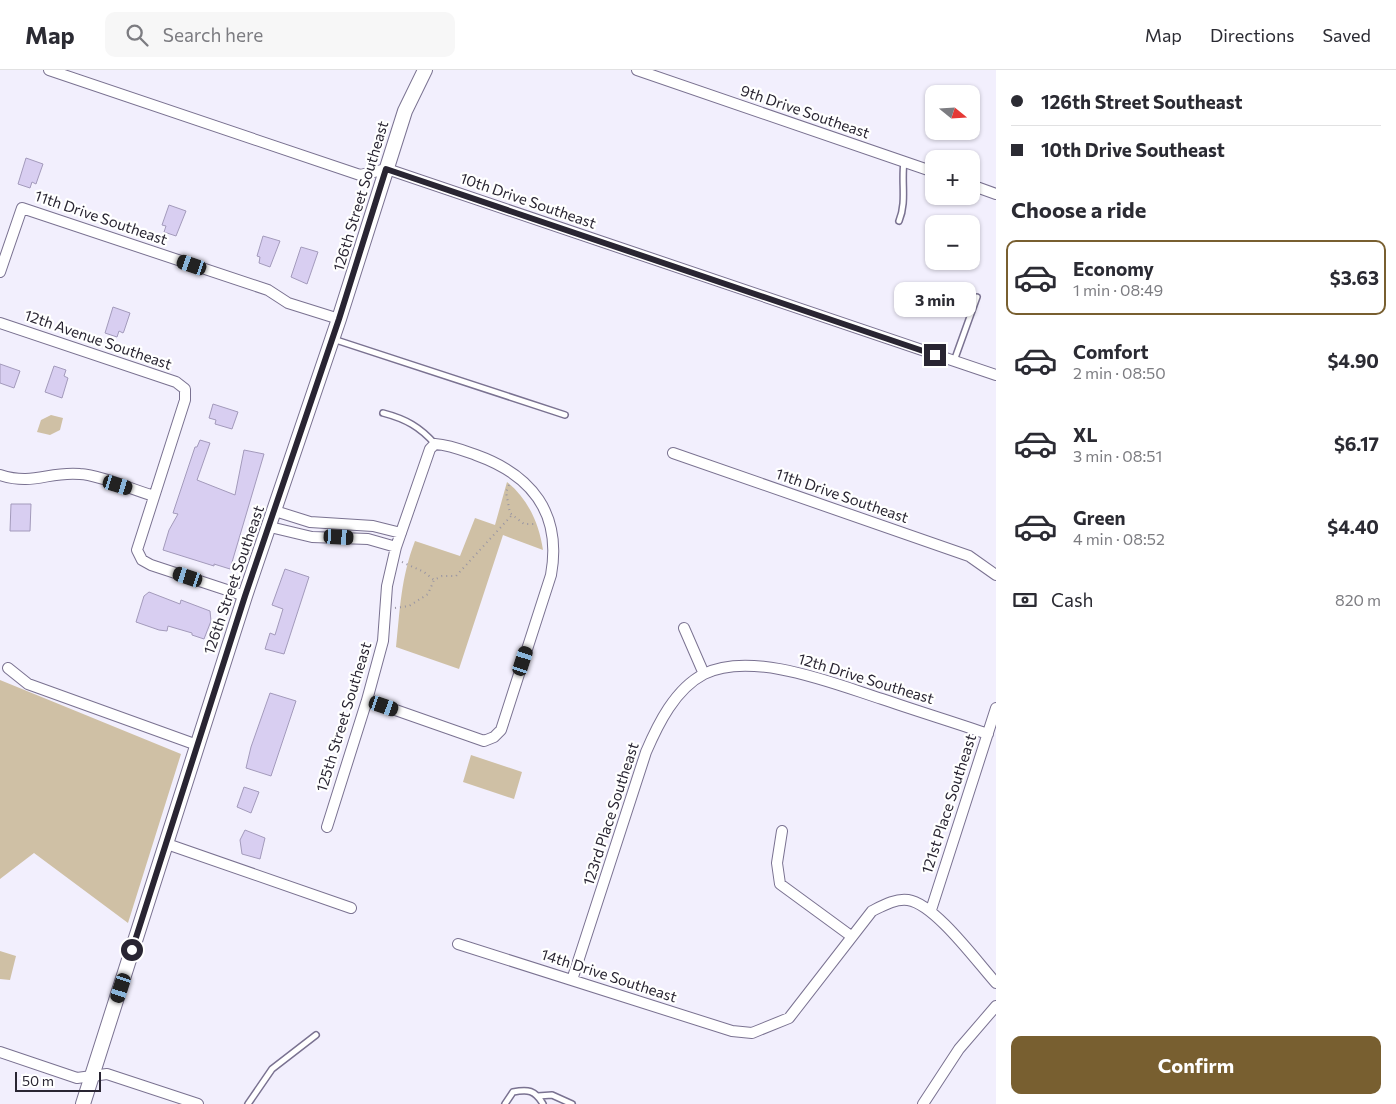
<!DOCTYPE html>
<meta charset="utf-8">
<style>
body{margin:0;font-family:Commissioner,sans-serif;background:#f7f7f7;color:#2b2b33;height:100vh;display:flex;flex-direction:column;font-size:19px;white-space:nowrap}
*{box-sizing:border-box;margin:0}
p{font-size:16px;color:#7c7c81}
.icon{flex:none;width:28px;height:28px;fill:none;stroke:currentColor;stroke-width:2;stroke-linecap:round;stroke-linejoin:round}
.map{position:relative;flex:1;overflow:hidden}
.sheet{display:flex;flex-direction:column;background:#fff;width:400px}
.sheet>*{flex:none}
.top-card{display:grid;align-content:center;height:110px;padding:0 15px;background:#fff}
.needle{width:32px;rotate:108deg}
.tools{position:absolute;left:925px;top:15px;display:grid;gap:10px}
.tools a{display:grid;place-items:center;width:55px;height:55px;border-radius:10px;background:#fff;box-shadow:0 1px 4px #0004;font-size:25px}
.scale{position:absolute;left:15px;bottom:12px;width:86px;box-sizing:border-box;padding-left:5px;border:2px solid #292532;border-top:0;font-size:14px;line-height:18px;white-space:nowrap;color:#292532;-webkit-text-stroke:4px #fff;paint-order:stroke}
.end{position:absolute;width:22px;height:22px;margin:-11px;border:6px solid #292532;background:#fff;box-shadow:0 0 0 2px #fff}
.from{border-radius:50%}
.bubble{position:absolute;height:35px;border-radius:10px;background:#fff;box-shadow:0 1px 4px #0004;font-size:16px;font-weight:700;line-height:35px;text-align:center}
.car{position:absolute;width:15px;height:30px;margin:-15px -8px;border-radius:6px;box-shadow:0 0 4px 1px #0007;background:linear-gradient(#222 24%,#8ab4d8 0 40%,#222 0 76%,#8ab4d8 0 86%,#222 0)}
.top-card b{display:flex;align-items:center;gap:18px;height:48px;font-size:19px}
.top-card b+b{border-top:1px solid #e1e1e2}
.top-card i{width:12px;height:12px;background:#2b2b33}
ul{padding:0;list-style:none}
li{display:flex;align-items:center;gap:15px;height:75px;margin:0 10px 8px;padding:0 5px;border:2px solid transparent;border-radius:10px}
li div{flex:1}
li b{display:block;font-size:19px}
li em{font-style:normal;font-weight:700}
li.on{border-color:#785f30}
li>.icon{width:45px;height:45px;stroke-width:1.5}
h2{padding:0 15px;font-size:22px;line-height:60px}
.pay{display:flex;align-items:center;gap:12px;height:55px;padding:0 15px;font-size:19px}
.pay p{margin-inline-start:auto}
.action{display:flex;gap:10px;margin-top:auto;padding:10px 15px}
.action a{flex:1;height:58px;border-radius:10px;background:#785f30;color:#fff;font-size:20px;font-weight:700;line-height:58px;text-align:center}
header{display:flex;align-items:center;gap:30px;box-sizing:border-box;height:70px;padding:0 25px;background:#fff;border-bottom:1px solid #e1e1e2}
header strong{font-size:24px}
nav{display:flex;gap:28px;margin-inline-start:auto;font-size:18px}
.search{width:350px;height:45px;background:#f7f7f7;display:flex;align-items:center;gap:12px;box-sizing:border-box;padding:0 18px;border-radius:10px;color:#7c7c81;font-size:19px}
main{display:flex;flex:1;min-height:0}
.map>svg:first-child{display:block}
.green{fill:#cfc0a5}
.building{fill:#d8cef1;stroke:#a39abb}
.lines{fill:none;stroke-linecap:round;stroke-linejoin:round}
.lane-casing{stroke:#7a7291;stroke-width:8}
.street-casing{stroke:#7a7291;stroke-width:12}
.secondary-casing{stroke:#7a7291;stroke-width:16}
.path{stroke:#9894a2;stroke-width:2;stroke-dasharray:1 4;stroke-linecap:butt}
.lane{stroke:#fff;stroke-width:5}
.street{stroke:#fff;stroke-width:10}
.secondary{stroke:#fff;stroke-width:14}
.route{stroke:#292532;stroke-width:6}
.labels{text-anchor:middle;stroke-width:4.5;stroke-linejoin:round;paint-order:stroke}
.street-label{font-size:15px;fill:#292532;stroke:#fff}
</style>
<header>
<strong>Map</strong>
<div class="search"><svg class="icon" aria-label="search" viewBox="0 0 24 24"><circle cx="10" cy="10" r="6"/><path d="M15 15l6 6"/></svg>Search here</div>
<nav><a>Map</a><a>Directions</a><a>Saved</a></nav>
</header>
<main>
<div class="map">
<svg width="996" height="1034" viewBox="0 0 996 1034">
<rect width="100%" height="100%" fill="#f2effd"/>
<path class="green" d="M 51,345 L 63,348 L 60,360 L 50,365 L 37,362 L 41,350 Z
M 507,412 C 528,429 539,453 543,480 L 503,465 L 459,599 L 396,577 C 400,539 401,507 415,471 L 460,486 L 475,448 L 495,455 Z
M 0,610 L 181,684 L 128,853 L 34,783 L 0,809 Z
M 471,685 L 522,702 L 514,729 L 463,712 Z
M 0,881 L 16,886 L 10,910 L 0,909 Z"/>
<path class="building" d="M 26,88 L 43,94 L 37,111 L 36,114 L 32,112 L 30,118 L 18,114 Z
M 169,135 L 186,141 L 176,166 L 164,162 L 166,156 L 162,155 Z
M 263,166 L 280,171 L 270,197 L 259,193 L 260,187 L 257,186 Z
M 301,177 L 318,182 L 307,214 L 291,207 Z
M 113,237 L 130,243 L 124,261 L 123,263 L 119,261 L 117,267 L 105,263 Z
M 0,294 L 20,301 L 14,318 L 0,313 Z
M 54,296 L 66,300 L 64,306 L 68,308 L 62,328 L 45,322 Z
M 213,334 L 238,342 L 232,359 L 215,354 L 216,350 L 209,348 Z
M 200,370 L 210,373 L 197,410 L 235,425 L 244,380 L 264,384 L 230,499 L 214,494 L 214,496 L 163,480 L 169,460 L 178,444 L 173,443 L 195,377 L 197,377 Z
M 11,434 L 31,434 L 30,461 L 10,461 Z
M 285,499 L 309,507 L 284,584 L 265,579 L 270,563 L 275,565 L 283,539 L 272,535 Z
M 149,522 L 180,534 L 181,530 L 210,541 L 211,551 L 204,569 L 192,565 L 192,563 L 168,556 L 167,561 L 159,560 L 136,552 L 144,526 Z
M 270,623 L 296,631 L 271,706 L 246,698 L 251,677 Z
M 244,717 L 259,722 L 251,743 L 237,737 Z
M 245,760 L 265,768 L 260,789 L 242,784 L 240,770 Z"/>
<g class="lines">
<g class="lane-casing">
<path id="lane" d="M 899,151 C 907,132 901,112 904,92
M 333,269 L 565,345
M 954,291 L 977,227
M 383,343 C 406,349 420,357 435,374
M 538,1026 L 552,1025 L 572,1034
M 248,1034 L 272,999 L 316,965
M 505,1034 L 513,1022 C 528,1019 535,1020 543,1034"/>
</g>
<g class="street-casing">
<path id="street" d="M 49,0 L 360,105 L 387,99 L 996,305
M 637,0 L 934,102
M 971,115 L 996,124
M 0,202 L 22,138 L 268,220 L 288,233 L 339,249
M 0,253 L 176,312 L 185,319 L 185,330 L 137,480 L 142,490 L 151,495 L 245,526
M 673,383 L 969,486 L 996,505
M 0,405 C 34,416 48,401 80,404 C 100,405 133,420 154,426
M 275,441 L 310,452 L 373,456 L 401,463
M 270,457 L 312,467 L 368,469 L 396,477
M 684,558 L 704,604
M 8,598 L 28,614 L 197,675
M 327,757 L 367,630 L 383,571 L 387,516 L 396,477 L 430,379 L 435,374 C 450,375 462,380 476,385 C 532,405 562,444 551,505 L 501,660 L 494,667 L 484,671 L 367,630
M 782,761 L 777,793 L 780,814 L 851,866
M 167,774 L 351,838
M 931,840 L 996,638
M 458,874 L 732,961 L 752,963 L 789,948 L 872,841 C 882,836 896,828 908,830 C 935,834 977,892 996,913
M 572,910 L 646,682 C 658,654 675,619 704,604 C 752,580 835,614 882,629 C 917,641 953,652 988,664
M 0,982 L 77,1008 L 107,1004 L 198,1034
M 923,1034 L 959,979 L 996,936"/>
</g>
<g class="secondary-casing">
<path id="secondary" d="M 83,1034 L 245,526 L 339,249 L 405,41 L 425,0"/>
</g>
<path class="path" d="M 509,415 L 506,422 L 510,443 L 524,454 L 537,454
M 402,492 L 424,502 L 434,510
M 395,538 L 409,536 L 428,524 L 434,510 L 442,506 L 456,506 L 512,445"/>
<use href="#lane" class="lane"/>
<use href="#street" class="street"/>
<use href="#secondary" class="secondary"/>
</g>
<g class="lines">
<path class="route" d="M 132,880 L 245,526 L 339,249 L 386,99 L 935,285"/>
</g>
<g class="labels">
<g class="street-label">
<text transform="translate(805 42) rotate(19)" y="5">9th Drive Southeast</text>
<text transform="translate(361 126) rotate(-73)" y="5">126th Street Southeast</text>
<text transform="translate(528 131) rotate(19)" y="5">10th Drive Southeast</text>
<text transform="translate(101 148) rotate(19)" y="5">11th Drive Southeast</text>
<text transform="translate(98 270) rotate(19)" y="5">12th Avenue Southeast</text>
<text transform="translate(842 426) rotate(19)" y="5">11th Drive Southeast</text>
<text transform="translate(234 510) rotate(-71)" y="5">126th Street Southeast</text>
<text transform="translate(866 609) rotate(17)" y="5">12th Drive Southeast</text>
<text transform="translate(344 647) rotate(-73)" y="5">125th Street Southeast</text>
<text transform="translate(949 734) rotate(-72)" y="5">121st Place Southeast</text>
<text transform="translate(611 744) rotate(-72)" y="5">123rd Place Southeast</text>
<text transform="translate(609 906) rotate(18)" y="5">14th Drive Southeast</text>
</g>
</g>
</svg>
<div class="tools">
<a><svg class="needle" viewBox="-14 -14 28 28"><path d="M0-13l5 13h-10z" fill="#e53935"/><path d="M0 13l5-13h-10z" fill="#7c7c81"/></svg></a>
<a>+</a>
<a>−</a>
</div>
<div class="scale">50 m</div>
<i class="end from" style="left:132px;top:880px"></i>
<i class="end" style="left:935px;top:285px"></i>
<div class="bubble" style="left:894px;top:212px;width:82px">3 min</div>
<i class="car" style="left:192px;top:195px;rotate:289deg"></i>
<i class="car" style="left:118px;top:415px;rotate:107deg"></i>
<i class="car" style="left:339px;top:467px;rotate:93deg"></i>
<i class="car" style="left:188px;top:507px;rotate:288deg"></i>
<i class="car" style="left:523px;top:591px;rotate:18deg"></i>
<i class="car" style="left:384px;top:636px;rotate:109deg"></i>
<i class="car" style="left:121px;top:918px;rotate:198deg"></i>
</div>
<section class="sheet">
<div class="top-card">
<b><i class="from"></i>126th Street Southeast</b>
<b><i></i>10th Drive Southeast</b>
</div>
<h2>Choose a ride</h2>
<ul>
<li class="on"><svg class="icon" aria-label="car" viewBox="0 0 24 24"><path d="M5 17H2v-5l4-1 3-4h7l3 4 3 1v5h-3M9 17h6M6 11h13"/><circle cx="7" cy="17" r="2"/><circle cx="17" cy="17" r="2"/></svg><div><b>Economy</b><p>1 min · 08:49</p></div><em>$3.63</em></li>
<li><svg class="icon" aria-label="car" viewBox="0 0 24 24"><path d="M5 17H2v-5l4-1 3-4h7l3 4 3 1v5h-3M9 17h6M6 11h13"/><circle cx="7" cy="17" r="2"/><circle cx="17" cy="17" r="2"/></svg><div><b>Comfort</b><p>2 min · 08:50</p></div><em>$4.90</em></li>
<li><svg class="icon" aria-label="car" viewBox="0 0 24 24"><path d="M5 17H2v-5l4-1 3-4h7l3 4 3 1v5h-3M9 17h6M6 11h13"/><circle cx="7" cy="17" r="2"/><circle cx="17" cy="17" r="2"/></svg><div><b>XL</b><p>3 min · 08:51</p></div><em>$6.17</em></li>
<li><svg class="icon" aria-label="car" viewBox="0 0 24 24"><path d="M5 17H2v-5l4-1 3-4h7l3 4 3 1v5h-3M9 17h6M6 11h13"/><circle cx="7" cy="17" r="2"/><circle cx="17" cy="17" r="2"/></svg><div><b>Green</b><p>4 min · 08:52</p></div><em>$4.40</em></li>
</ul>
<div class="pay"><svg class="icon" aria-label="cash" viewBox="0 0 24 24"><path d="M3 7h18v10H3z"/><circle cx="12" cy="12" r="2"/></svg>Cash<p>820 m</p></div>
<div class="action"><a>Confirm</a></div>
</section>
</main>
